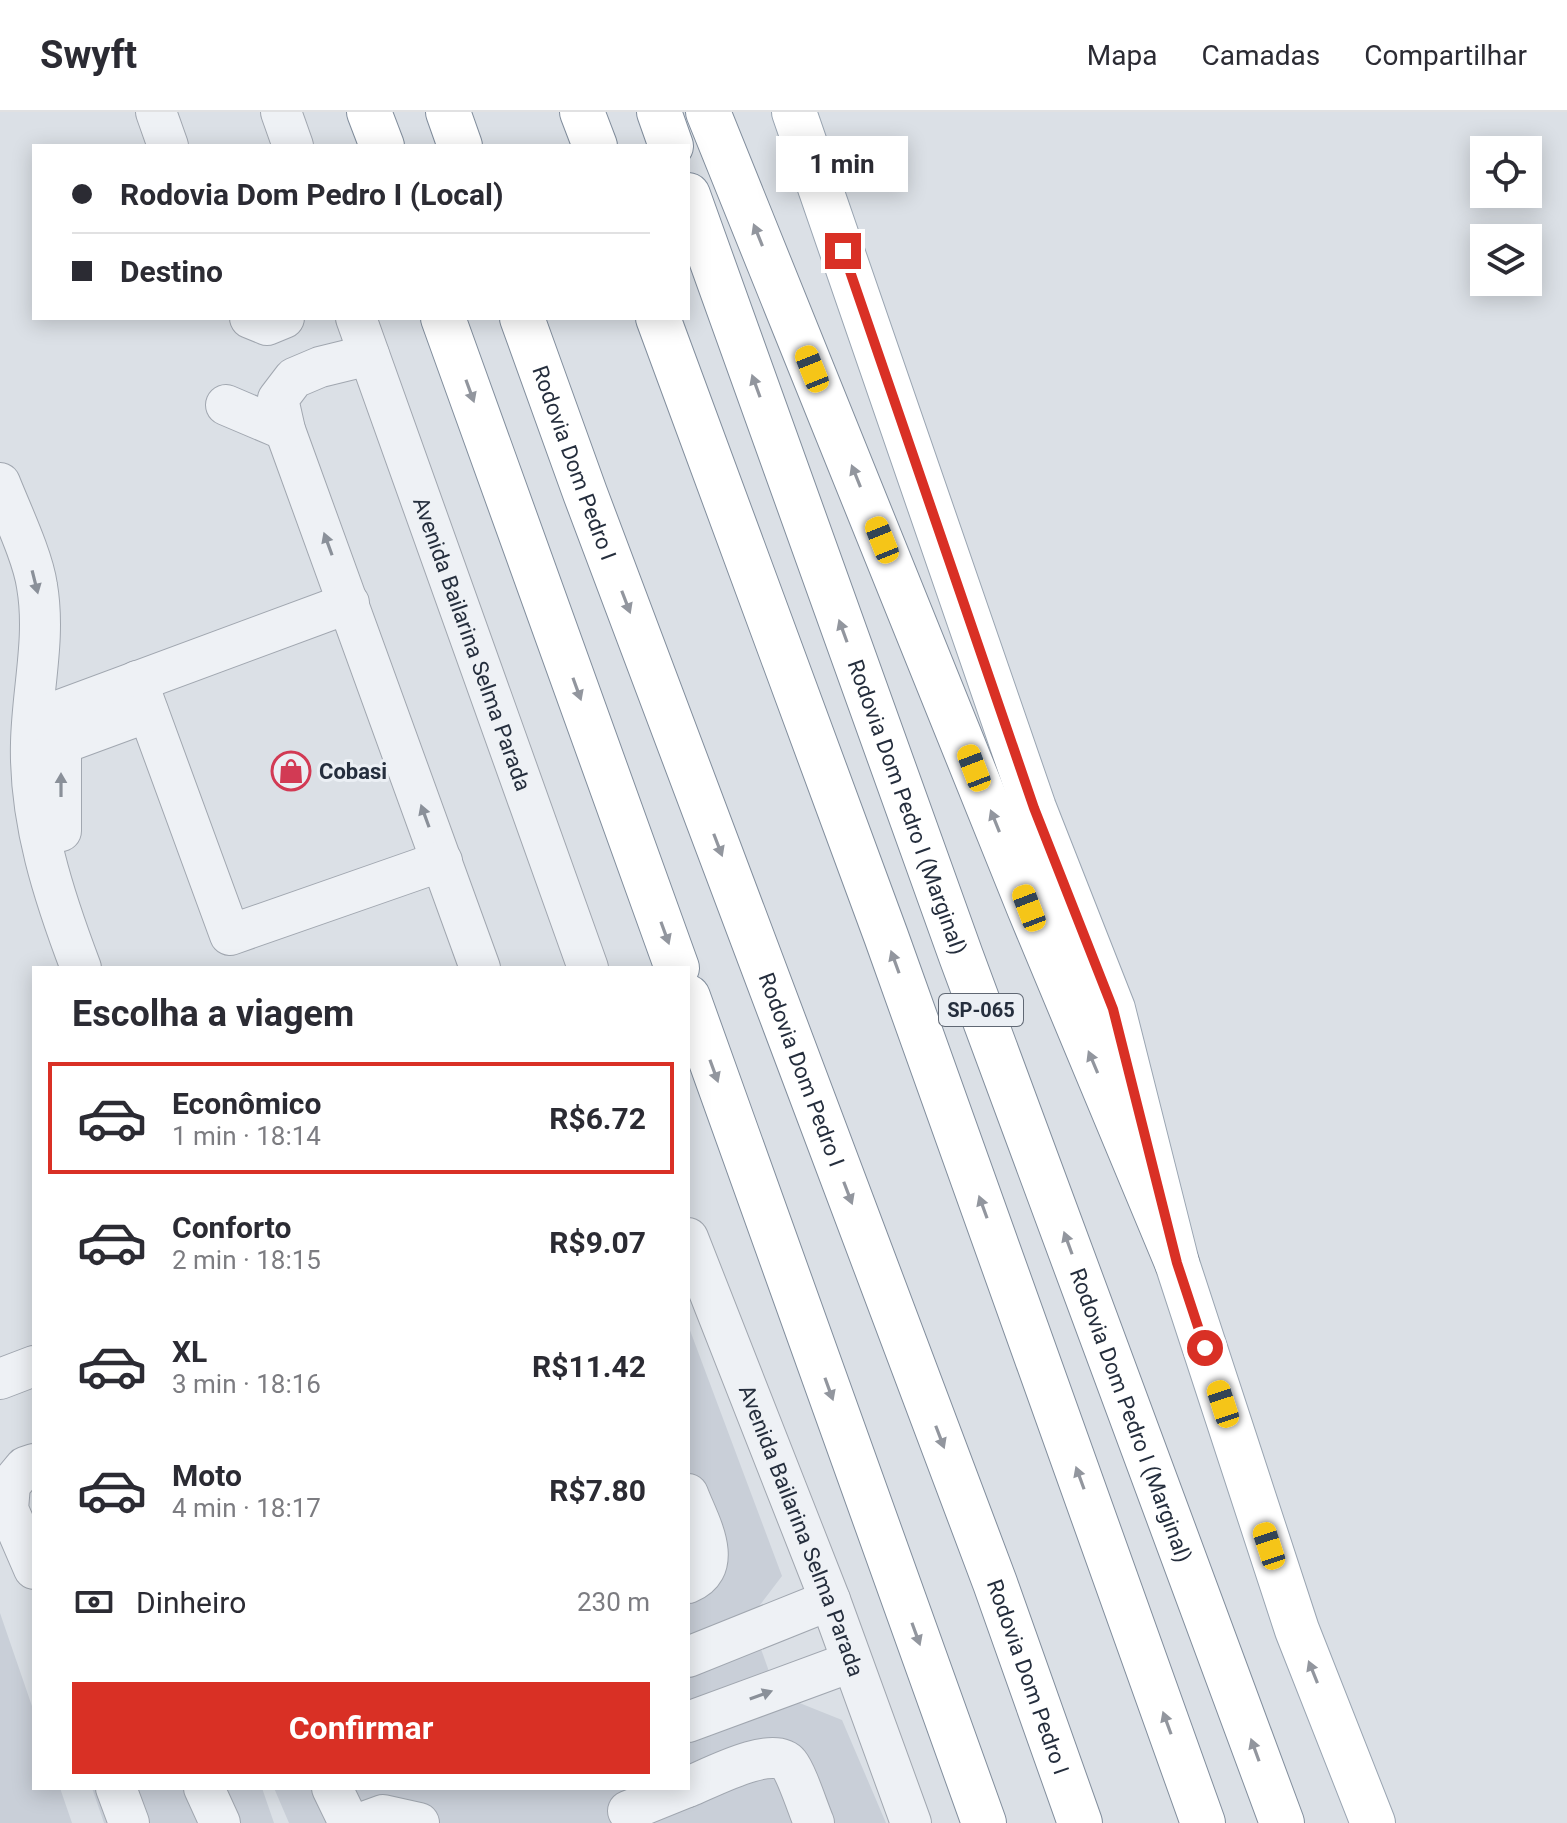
<!DOCTYPE html>
<html lang="pt">
<meta charset="utf-8">
<style>
body{margin:0;font-family:Roboto,sans-serif;background:#f2f2f3;color:#2b2b33;height:100vh;display:flex;flex-direction:column;font-size:30px;white-space:nowrap}
*{box-sizing:border-box;margin:0}
p{font-size:26px;color:#7c7c81}
.icon{flex:none;width:44px;height:44px;fill:none;stroke:currentColor;stroke-width:2;stroke-linecap:round;stroke-linejoin:round}
.map{position:relative;flex:1;overflow:hidden}
.details{position:absolute;left:32px;top:854px;width:658px;height:824px;display:flex;flex-direction:column;background:#fff;border-radius:0px;box-shadow:0 4px 20px #0003}
.details>*{flex:none}
.top-card{position:absolute;left:32px;top:32px;width:658px;height:176px;border-radius:0px;box-shadow:0 4px 20px #0003;display:grid;align-content:center;height:176px;padding:0 40px;background:#fff}
.fabs{position:absolute;left:1470px;top:24px;display:grid;gap:16px}
.fabs a{display:grid;place-items:center;width:72px;height:72px;border-radius:0px;background:#fff;box-shadow:0 4px 20px #0003;font-size:40px}
.end{position:absolute;width:36px;height:36px;margin:-18px;border:10px solid #d93025;background:#fff;box-shadow:0 0 0 4px #fff}
.from{border-radius:50%}
.bubble{position:absolute;height:56px;border-radius:0px;background:#fff;box-shadow:0 4px 20px #0003;font-size:26px;font-weight:700;line-height:56px;text-align:center}
.car{position:absolute;width:24px;height:48px;margin:-24px -12px;border-radius:10px;box-shadow:0 0 6px 2px #0007;background:linear-gradient(#f5c518 24%,#345 0 40%,#f5c518 0 76%,#345 0 86%,#f5c518 0)}
.top-card b{display:flex;align-items:center;gap:28px;height:76px;font-size:30px}
.top-card b+b{border-top:2px solid #e1e1e2}
.top-card i{width:20px;height:20px;background:#2b2b33}
ul{padding:0;list-style:none}
li{display:flex;align-items:center;gap:24px;height:112px;margin:0 16px 12px;padding:0 24px;border:4px solid transparent;border-radius:0px}
li div{flex:1}
li b{display:block;font-size:30px}
li em{font-style:normal;font-weight:700}
li.selected{border-color:#d93025}
li>.icon{width:72px;height:72px;stroke-width:1.5}
h2{padding:0 40px;font-size:36px;line-height:96px}
.pay{display:flex;align-items:center;gap:20px;height:88px;padding:0 40px;font-size:30px}
.pay p{margin-inline-start:auto}
.cta{display:flex;gap:16px;margin-top:auto;padding:16px 40px}
.cta a{flex:1;height:92px;border-radius:0px;background:#d93025;color:#fff;font-size:32px;font-weight:700;line-height:92px;text-align:center}
header{display:flex;align-items:center;gap:48px;box-sizing:border-box;height:112px;padding:0 40px;background:#fff;border-bottom:2px solid #e1e1e2}
header strong{font-size:38px}
nav{display:flex;gap:44px;margin-inline-start:auto;font-size:28px}
.map>svg:first-child{display:block}
.built{fill:#c9cfd8}
.lines{fill:none;stroke-linecap:round;stroke-linejoin:round}
.minor-casing{stroke:#a1a7b0;stroke-width:42}
.major-casing{stroke:#9aa5b2;stroke-width:46}
.highway-casing{stroke:#828e9d;stroke-width:46}
.minor{stroke:#eef1f5;stroke-width:40}
.major{stroke:#fff;stroke-width:44}
.highway{stroke:#fff;stroke-width:44}
.oneway{fill:#92969e}
.oneway2{fill:#8a9099}
.route{stroke:#d93025;stroke-width:10}
.labels{text-anchor:middle;stroke-width:6;stroke-linejoin:round;paint-order:stroke}
.shield{fill:#ebeff4;stroke:#606874;stroke-width:2}
.shield-label{font-size:20px;font-weight:bold;fill:#252e3d}
.street-label{font-size:22px;fill:#252e3d;stroke:#ebeff4}
.poi-label{font-size:22px;font-weight:bold;fill:#252e3d;stroke:#ebeff4;text-anchor:start}
</style>
<header>
<strong>Swyft</strong>
<nav><a>Mapa</a><a>Camadas</a><a>Compartilhar</a></nav>
</header>
<div class="map">
<svg width="1567" height="1711" viewBox="0 0 1567 1711">
<rect width="100%" height="100%" fill="#dbe0e6"/>
<path class="built" d="M 688,1213 L 782,1464 L 750,1506 L 777,1582 L 842,1608 L 886,1711 L 289,1711 L 274,1676 L 688,1676 Z
M 0,1501 L 34,1600 L 34,1676 L 60,1676 L 72,1711 L 0,1711 Z
M 92,1676 L 262,1676 L 274,1711 L 104,1711 Z"/>
<g class="lines">
<g class="minor-casing">
<g id="minor">
<path d="M 156,0 L 168,34"/>
<path d="M 281,0 L 293,34"/>
<path d="M 250,206 L 267,213 L 284,206"/>
<path id="s1" d="M 356,206 L 588,856"/>
<path d="M 369,243 L 320,255 L 294,266 L 278,287 L 285,318 L 480,856"/>
<path d="M 226,293 L 285,318"/>
<path d="M 0,371 C 11,399 33,445 37,474 C 46,526 32,579 31,631 C 29,709 54,785 81,856"/>
<path d="M 137,569 L 230,823 L 442,749"/>
<path d="M 33,608 L 349,491"/>
<path d="M 61,719 L 61,632 L 148,600"/>
<path id="s2" d="M 688,1126 L 830,1488 L 911,1711"/>
<path d="M 0,1267 L 34,1254"/>
<path d="M 34,1352 L 25,1355 L 10,1373 L 8,1397 L 34,1457"/>
<path d="M 688,1382 C 698,1409 727,1455 688,1471"/>
<path d="M 688,1545 L 830,1488"/>
<path d="M 688,1610 L 851,1550"/>
<path d="M 688,1675 C 708,1667 773,1632 789,1652 C 797,1662 808,1697 814,1711"/>
<path d="M 116,1676 L 129,1711"/>
<path d="M 204,1676 L 220,1711"/>
<path d="M 332,1676 L 349,1711"/>
<path d="M 628,1699 L 685,1676"/>
<path d="M 361,1711 L 383,1703 L 419,1711"/>
</g>
</g>
<g class="major-casing">
<path id="major" d="M 794,0 L 1034,696 L 1113,897 L 1177,1151 L 1297,1518 L 1373,1711"/>
</g>
<g class="highway-casing">
<g id="highway">
<path d="M 369,0 L 382,34"/>
<path d="M 448,0 L 460,34"/>
<path d="M 582,0 L 595,34"/>
<path d="M 659,0 L 671,34"/>
<path d="M 708,0 L 1029,796 L 1177,1151"/>
<path id="s3" d="M 688,83 L 961,844 L 1282,1711"/>
<path d="M 443,206 L 677,856"/>
<path id="s4" d="M 522,206 L 585,381 L 995,1471 L 1080,1711"/>
<path d="M 658,206 L 886,824 L 1203,1711"/>
<path d="M 688,885 L 984,1711"/>
</g>
</g>
<use href="#minor" class="minor"/>
<use href="#major" class="major"/>
<use href="#highway" class="highway"/>
</g>
<defs><path id="oneway-solid" d="M-6-.8H1V-3.2L6.5 0L1 3.2V.8H-6Z" transform="scale(2)"/></defs>
<g class="oneway">
<use href="#oneway-solid" transform="translate(758 123) rotate(-112)"/>
<use href="#oneway-solid" transform="translate(756 274) rotate(-110)"/>
<use href="#oneway-solid" transform="translate(470 279) rotate(70)"/>
<use href="#oneway-solid" transform="translate(856 364) rotate(-112)"/>
<use href="#oneway-solid" transform="translate(626 490) rotate(69)"/>
<use href="#oneway-solid" transform="translate(843 519) rotate(-110)"/>
<use href="#oneway-solid" transform="translate(577 577) rotate(70)"/>
<use href="#oneway-solid" transform="translate(995 709) rotate(-112)"/>
<use href="#oneway-solid" transform="translate(718 733) rotate(69)"/>
<use href="#oneway-solid" transform="translate(665 821) rotate(70)"/>
<use href="#oneway-solid" transform="translate(895 850) rotate(-110)"/>
<use href="#oneway-solid" transform="translate(1093 950) rotate(-113)"/>
<use href="#oneway-solid" transform="translate(714 959) rotate(70)"/>
<use href="#oneway-solid" transform="translate(848 1081) rotate(69)"/>
<use href="#oneway-solid" transform="translate(983 1095) rotate(-110)"/>
<use href="#oneway-solid" transform="translate(1068 1131) rotate(-110)"/>
<use href="#oneway-solid" transform="translate(829 1277) rotate(70)"/>
<use href="#oneway-solid" transform="translate(940 1325) rotate(69)"/>
<use href="#oneway-solid" transform="translate(1080 1366) rotate(-110)"/>
<use href="#oneway-solid" transform="translate(916 1522) rotate(70)"/>
<use href="#oneway-solid" transform="translate(1313 1560) rotate(-112)"/>
<use href="#oneway-solid" transform="translate(1167 1611) rotate(-110)"/>
<use href="#oneway-solid" transform="translate(1255 1638) rotate(-110)"/>
</g>
<g class="oneway2">
<use href="#oneway-solid" transform="translate(328 432) rotate(-110)"/>
<use href="#oneway-solid" transform="translate(35 470) rotate(76)"/>
<use href="#oneway-solid" transform="translate(61 673) rotate(-90)"/>
<use href="#oneway-solid" transform="translate(425 704) rotate(-110)"/>
<use href="#oneway-solid" transform="translate(761 1583) rotate(-20)"/>
</g>
<g class="lines">
<path class="route" d="M 843,139 L 1034,696 L 1113,897 L 1177,1151 L 1205,1236"/>
</g>
<defs>
<g id="shop-ring" transform="scale(2)"><circle r="9.5" fill="#ebeff4" stroke="#d23a54" stroke-width="1.5"/><path d="M-5-2.5h2.3a2.7 3.5 0 0 1 5.4 0H5L5.5 6h-11ZM-1.5-2.5h3a1.5 2.3 0 0 0-3 0Z" fill="#d23a54"/></g>
</defs>
<g fill-rule="evenodd">
<use href="#shop-ring" x="291" y="659"/>
</g>
<g class="labels">
<rect class="shield" x="939" y="882" width="84" height="32" rx="6"/>
<g class="shield-label">
<text x="981" y="905">SP-065</text>
</g>
<g class="street-label">
<text dy="8" stroke="none"><textPath href="#s4" startOffset="154">Rodovia Dom Pedro I</textPath></text>
<text dy="8" stroke="none"><textPath href="#s1" startOffset="346">Avenida Bailarina Selma Parada</textPath></text>
<text dy="8" stroke="none"><textPath href="#s3" startOffset="650">Rodovia Dom Pedro I (Marginal)</textPath></text>
<text dy="8" stroke="none"><textPath href="#s4" startOffset="802">Rodovia Dom Pedro I</textPath></text>
<text dy="8" stroke="none"><textPath href="#s3" startOffset="1298">Rodovia Dom Pedro I (Marginal)</textPath></text>
<text dy="8" stroke="none"><textPath href="#s2" startOffset="314">Avenida Bailarina Selma Parada</textPath></text>
<text dy="8" stroke="none"><textPath href="#s4" startOffset="1450">Rodovia Dom Pedro I</textPath></text>
</g>
<g class="poi-label">
<text x="319" y="667">Cobasi</text>
</g>
</g>
</svg>
<div class="fabs">
<a><svg class="icon" aria-label="locate" viewBox="0 0 24 24"><circle cx="12" cy="12" r="6"/><path d="M12 2v4M12 18v4M2 12h4M18 12h4"/></svg></a>
<a><svg class="icon" aria-label="layers" viewBox="0 0 24 24"><path d="M12 4l9 5-9 5-9-5zM3 14l9 5 9-5"/></svg></a>
</div>
<i class="end from" style="left:1205px;top:1236px"></i>
<i class="end" style="left:843px;top:139px"></i>
<div class="bubble" style="left:776px;top:24px;width:132px">1 min</div>
<i class="car" style="left:812px;top:257px;rotate:338deg"></i>
<i class="car" style="left:882px;top:428px;rotate:338deg"></i>
<i class="car" style="left:974px;top:656px;rotate:339deg"></i>
<i class="car" style="left:1029px;top:796px;rotate:339deg"></i>
<i class="car" style="left:1223px;top:1292px;rotate:342deg"></i>
<i class="car" style="left:1269px;top:1434px;rotate:342deg"></i>
<div class="top-card">
<b><i class="from"></i>Rodovia Dom Pedro I (Local)</b>
<b><i></i>Destino</b>
</div>
<section class="details">
<h2>Escolha a viagem</h2>
<ul>
<li class="selected"><svg class="icon" aria-label="car" viewBox="0 0 24 24"><path d="M5 17H2v-5l4-1 3-4h7l3 4 3 1v5h-3M9 17h6M6 11h13"/><circle cx="7" cy="17" r="2"/><circle cx="17" cy="17" r="2"/></svg><div><b>Econômico</b><p>1 min · 18:14</p></div><em>R$6.72</em></li>
<li><svg class="icon" aria-label="car" viewBox="0 0 24 24"><path d="M5 17H2v-5l4-1 3-4h7l3 4 3 1v5h-3M9 17h6M6 11h13"/><circle cx="7" cy="17" r="2"/><circle cx="17" cy="17" r="2"/></svg><div><b>Conforto</b><p>2 min · 18:15</p></div><em>R$9.07</em></li>
<li><svg class="icon" aria-label="car" viewBox="0 0 24 24"><path d="M5 17H2v-5l4-1 3-4h7l3 4 3 1v5h-3M9 17h6M6 11h13"/><circle cx="7" cy="17" r="2"/><circle cx="17" cy="17" r="2"/></svg><div><b>XL</b><p>3 min · 18:16</p></div><em>R$11.42</em></li>
<li><svg class="icon" aria-label="car" viewBox="0 0 24 24"><path d="M5 17H2v-5l4-1 3-4h7l3 4 3 1v5h-3M9 17h6M6 11h13"/><circle cx="7" cy="17" r="2"/><circle cx="17" cy="17" r="2"/></svg><div><b>Moto</b><p>4 min · 18:17</p></div><em>R$7.80</em></li>
</ul>
<div class="pay"><svg class="icon" aria-label="cash" viewBox="0 0 24 24"><path d="M3 7h18v10H3z"/><circle cx="12" cy="12" r="2"/></svg>Dinheiro<p>230 m</p></div>
<div class="cta"><a>Confirmar</a></div>
</section>
</div>
